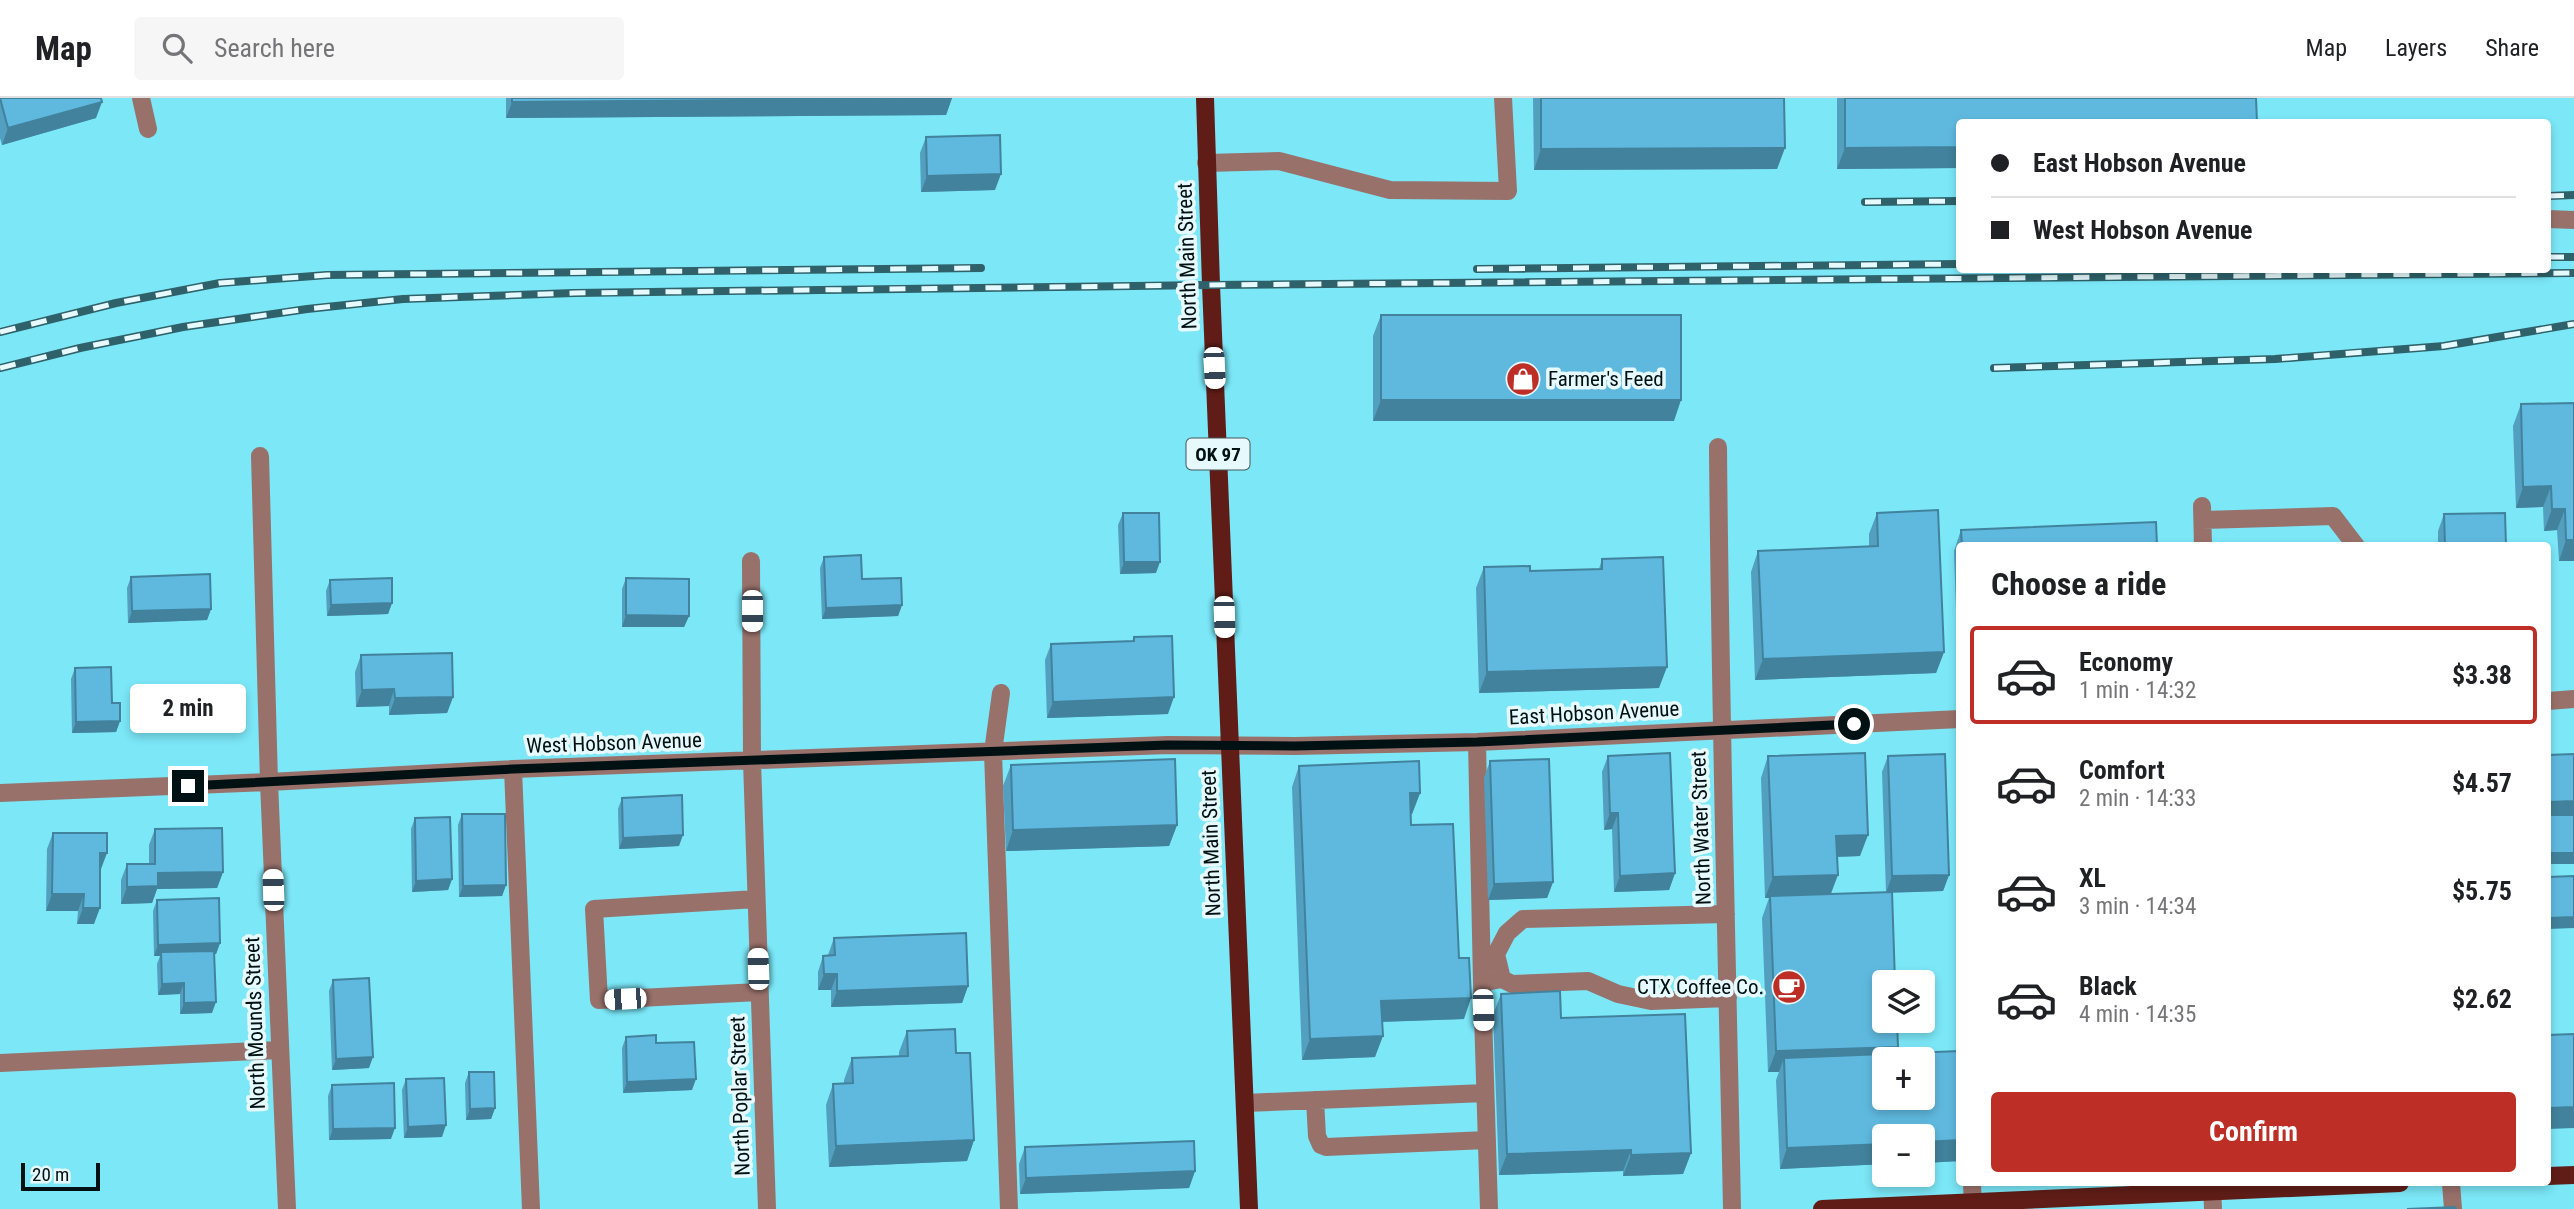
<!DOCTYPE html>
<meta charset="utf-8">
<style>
body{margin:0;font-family:"Roboto Condensed",sans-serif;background:#f6f6f6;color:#202124;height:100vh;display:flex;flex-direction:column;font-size:26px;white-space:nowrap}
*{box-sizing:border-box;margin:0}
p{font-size:23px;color:#757577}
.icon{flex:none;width:38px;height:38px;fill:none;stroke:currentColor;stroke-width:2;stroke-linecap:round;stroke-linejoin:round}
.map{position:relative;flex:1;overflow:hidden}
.drawer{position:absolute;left:1956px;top:444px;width:595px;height:644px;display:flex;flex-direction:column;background:#fff;border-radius:7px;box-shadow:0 4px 10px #0003}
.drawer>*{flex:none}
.top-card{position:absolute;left:1956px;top:21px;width:595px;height:154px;border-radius:7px;box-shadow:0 4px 10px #0003;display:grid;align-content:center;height:154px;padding:0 35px;background:#fff}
.fabs{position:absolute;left:1872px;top:872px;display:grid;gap:14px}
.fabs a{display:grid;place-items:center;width:63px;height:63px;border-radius:7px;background:#fff;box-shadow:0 4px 10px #0003;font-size:35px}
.scale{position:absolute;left:21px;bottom:18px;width:79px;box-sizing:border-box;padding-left:7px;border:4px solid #001114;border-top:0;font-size:19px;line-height:24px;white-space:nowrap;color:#001114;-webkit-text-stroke:5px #e6f9fc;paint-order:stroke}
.end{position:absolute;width:32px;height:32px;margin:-16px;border:9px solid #001114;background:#fff;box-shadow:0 0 0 4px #fff}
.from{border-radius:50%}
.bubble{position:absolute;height:49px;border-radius:7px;background:#fff;box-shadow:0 4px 10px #0003;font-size:23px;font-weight:700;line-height:49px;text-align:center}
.car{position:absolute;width:21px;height:42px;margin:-21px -10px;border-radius:9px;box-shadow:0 0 5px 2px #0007;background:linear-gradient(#fff 24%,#345 0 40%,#fff 0 76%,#345 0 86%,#fff 0)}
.top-card b{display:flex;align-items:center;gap:24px;height:66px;font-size:26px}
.top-card b+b{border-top:2px solid #e0e0e0}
.top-card i{width:18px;height:18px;background:#202124}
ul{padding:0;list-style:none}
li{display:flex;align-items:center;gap:21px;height:98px;margin:0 14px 10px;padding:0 21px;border:4px solid transparent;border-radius:7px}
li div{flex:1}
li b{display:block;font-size:26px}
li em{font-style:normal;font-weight:700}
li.active{border-color:#bc2e26}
li>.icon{width:63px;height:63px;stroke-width:1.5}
h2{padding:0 35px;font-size:32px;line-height:84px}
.button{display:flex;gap:14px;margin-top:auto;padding:14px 35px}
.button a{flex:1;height:80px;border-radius:7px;background:#bc2e26;color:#fff;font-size:28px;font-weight:700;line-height:80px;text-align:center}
header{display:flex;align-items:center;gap:42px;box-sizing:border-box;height:98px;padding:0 35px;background:#fff;border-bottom:2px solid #e0e0e0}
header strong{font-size:33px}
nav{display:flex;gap:38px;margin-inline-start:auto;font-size:24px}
.search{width:490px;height:63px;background:#f6f6f6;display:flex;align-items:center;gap:18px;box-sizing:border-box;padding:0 24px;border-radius:7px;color:#757577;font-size:26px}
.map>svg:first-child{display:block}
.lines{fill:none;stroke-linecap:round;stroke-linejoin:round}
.minor{stroke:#99716b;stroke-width:18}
.major{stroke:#601d17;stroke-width:18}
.rail-casing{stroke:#2e6169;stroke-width:8}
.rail{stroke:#e6f9fc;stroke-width:5;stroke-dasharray:16;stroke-linecap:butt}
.wall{fill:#529fc0}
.shaded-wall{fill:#42829c}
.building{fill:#5fb9df;stroke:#42829c;stroke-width:2;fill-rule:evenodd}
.route{stroke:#001114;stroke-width:9}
.labels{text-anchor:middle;stroke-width:7;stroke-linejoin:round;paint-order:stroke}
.shield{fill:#e6f9fc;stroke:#45575a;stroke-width:2}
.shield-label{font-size:19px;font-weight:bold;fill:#001114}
.street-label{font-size:21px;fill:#001114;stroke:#e6f9fc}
.poi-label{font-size:21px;fill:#001114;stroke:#e6f9fc;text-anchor:start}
</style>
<header>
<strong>Map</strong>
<div class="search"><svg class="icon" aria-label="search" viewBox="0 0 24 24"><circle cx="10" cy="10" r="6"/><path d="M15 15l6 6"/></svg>Search here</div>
<nav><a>Map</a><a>Layers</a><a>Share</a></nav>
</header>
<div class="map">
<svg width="2574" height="1111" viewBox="0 0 2574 1111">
<rect width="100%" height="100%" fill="#7be7f7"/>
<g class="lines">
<path class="minor" d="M 141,0 L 148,31
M 1206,65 L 1279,63 L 1390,92 L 1508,93 L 1503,0
M 2548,121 L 2574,122
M 1718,349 C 1720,603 1727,857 1732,1111
M 260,358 L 269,684 L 287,1111
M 2202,408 L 2203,448
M 2203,422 L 2333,418 L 2356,448
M 751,463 L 752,663 L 767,1111
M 1001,595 L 993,654 L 1009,1111
M 2548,603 L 2574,601
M 1477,644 L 1482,884 L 1489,1111
M 513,671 L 531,1111
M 0,695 L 269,684 L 513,671 L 1168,647 L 1295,648 L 1477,644 L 1960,621
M 756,801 L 594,811 L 599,902 L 759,894
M 1502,881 L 1496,856 L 1507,835 L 1523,821 L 1726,816
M 1491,883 L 1502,881 L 1512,886 L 1588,883 L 1618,896 L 1651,903 L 1728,900
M 0,965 L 279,952
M 1315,1002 L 1317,1038 L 1321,1047 L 1326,1049 L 1487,1042
M 1245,1005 L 1485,995
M 1972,1085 L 1973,1111
M 2212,1085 L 2213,1111
M 2451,1085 L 2453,1111"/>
<path class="major" d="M 1205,0 L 1211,187 L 1249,1111
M 2548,1078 L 2574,1077
M 1822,1111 L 2400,1085"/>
<g class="rail-casing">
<path id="rail" d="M 2548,98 L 2574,97
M 1865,104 L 1960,103
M 2548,159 L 2574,159
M 1477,171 L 1960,166
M 0,234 L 116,205 L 220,185 L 327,177 L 981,170
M 0,270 L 80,250 L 183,229 L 307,211 L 403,201 L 574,195 L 1211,187 L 2574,175
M 1994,270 L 2275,261 L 2444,248 L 2574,226"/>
</g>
<use href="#rail" class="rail"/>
</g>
<path class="wall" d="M 0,0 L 96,20 L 2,47 L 0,40 Z
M 506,0 L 952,0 L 946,17 L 506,20 Z
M 1533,0 L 1784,0 L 1777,71 L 1534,72 Z
M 1837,0 L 2256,0 L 1960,24 L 1960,70 L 1837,71 Z
M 926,39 L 995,92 L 921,94 L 920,55 Z
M 1381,217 L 1674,323 L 1373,323 L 1373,238 Z
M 2574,305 L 2574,463 L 2559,463 L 2557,432 L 2544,433 L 2543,409 L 2516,410 L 2513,328 L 2521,306 Z
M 1123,415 L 1156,475 L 1120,476 L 1118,427 Z
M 1877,415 L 1944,554 L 1936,575 L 1755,582 L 1751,474 L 1758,453 L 1869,448 L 1869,436 Z
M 2444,416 L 2506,448 L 2438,448 L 2438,433 Z
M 1961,432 L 2157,448 L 1960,448 L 1960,573 L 1958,573 L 1954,453 Z
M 824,459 L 862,481 L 902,507 L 898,518 L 822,521 L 820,470 Z
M 1602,461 L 1659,590 L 1479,595 L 1476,490 L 1484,469 L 1530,473 L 1599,471 Z
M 131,479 L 211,511 L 207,522 L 128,525 L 127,490 Z
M 626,480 L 689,518 L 684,529 L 622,529 L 622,491 Z
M 330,482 L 392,505 L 388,516 L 327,518 L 326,493 Z
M 1134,539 L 1168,616 L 1047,620 L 1045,562 L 1051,546 L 1132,543 Z
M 361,557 L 453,599 L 447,615 L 389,617 L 389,608 L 356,609 L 355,574 Z
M 75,570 L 120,623 L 116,634 L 72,635 L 71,581 Z
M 1608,658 L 1675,775 L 1669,792 L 1614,794 L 1612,731 L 1604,732 L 1602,674 Z
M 1768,658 L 1860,758 L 1837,759 L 1831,796 L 1886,794 L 1882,674 L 1888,658 L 1949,777 L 1943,793 L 1892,794 L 1895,956 L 1960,953 L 1960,1063 L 1923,1065 L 1885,1038 L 1885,1066 L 1780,1071 L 1776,982 L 1779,974 L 1768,974 L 1762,820 L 1769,800 L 1765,800 L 1761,680 Z
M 1490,663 L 1553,784 L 1547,800 L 1488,802 L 1484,680 Z
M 1011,667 L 1177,727 L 1169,748 L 1006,753 L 1003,688 Z
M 1299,668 L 1420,695 L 1412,716 L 1410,716 L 1411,727 L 1459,860 L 1464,921 L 1382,924 L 1375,959 L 1302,962 L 1292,689 Z
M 622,700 L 679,748 L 619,751 L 618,711 Z
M 462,716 L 506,787 L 502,798 L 459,799 L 458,727 Z
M 415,720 L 452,781 L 448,792 L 412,794 L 411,731 Z
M 155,731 L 223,774 L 217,790 L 157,791 L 152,805 L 121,806 L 121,782 L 127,766 L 149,766 L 149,747 Z
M 53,735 L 101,771 L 100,771 L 94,826 L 77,826 L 78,813 L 46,813 L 47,751 Z
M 157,802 L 220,845 L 216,856 L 214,856 L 212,915 L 180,916 L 180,896 L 158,897 L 157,866 L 160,858 L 154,858 L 153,813 Z
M 834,840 L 968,888 L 962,905 L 831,909 L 831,892 L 818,892 L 818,874 L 823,858 L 828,857 Z
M 333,882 L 369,970 L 332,972 L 329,893 Z
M 1501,896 L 1561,920 L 1691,1055 L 1683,1076 L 1623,1078 L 1623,1073 L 1499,1077 L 1493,917 Z
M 907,933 L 956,955 L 974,1042 L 967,1063 L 829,1069 L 826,1007 L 833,986 L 844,985 L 844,982 L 852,960 L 899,958 L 899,954 Z
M 626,939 L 656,945 L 692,992 L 623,995 L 622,950 Z
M 469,974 L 495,1010 L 491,1021 L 466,1022 L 465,985 Z
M 406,981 L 442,1039 L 404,1040 L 402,992 Z
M 332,987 L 391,1041 L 329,1042 L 328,998 Z
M 1025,1049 L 1195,1073 L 1189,1090 L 1020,1096 L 1019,1066 Z"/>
<path class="shaded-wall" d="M 952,0 L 946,17 L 506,20 L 512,4 Z
M 102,4 L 96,20 L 2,47 L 8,30 Z
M 1960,49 L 1960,70 L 1837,71 L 1845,50 Z
M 1785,50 L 1777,71 L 1534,72 L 1541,51 Z
M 1001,76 L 995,92 L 921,94 L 927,78 Z
M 1381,302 L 1681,302 L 1674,323 L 1373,323 Z
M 2551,388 L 2543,409 L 2516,410 L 2523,389 Z
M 2552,411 L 2565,411 L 2557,432 L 2544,433 Z
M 2566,442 L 2574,442 L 2574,463 L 2559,463 Z
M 1124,464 L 1160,464 L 1156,475 L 1120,476 Z
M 392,505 L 388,516 L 327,518 L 331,507 Z
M 902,507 L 898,518 L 822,521 L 826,510 Z
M 211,511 L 207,522 L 128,525 L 132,513 Z
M 626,517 L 689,518 L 684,529 L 622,529 Z
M 1944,554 L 1936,575 L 1755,582 L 1763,561 Z
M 1667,569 L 1659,590 L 1479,595 L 1487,574 Z
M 394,591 L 389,608 L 356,609 L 362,592 Z
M 453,599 L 447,615 L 389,617 L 395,600 Z
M 1174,599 L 1168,616 L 1047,620 L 1053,604 Z
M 120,623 L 116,634 L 72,635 L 76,624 Z
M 1410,695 L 1420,695 L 1412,716 L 1402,716 Z
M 2574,703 L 2574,719 L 2548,720 L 2548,704 Z
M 1610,715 L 1618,715 L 1612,731 L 1604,732 Z
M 1177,727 L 1169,748 L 1006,753 L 1013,732 Z
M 683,737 L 679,748 L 619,751 L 623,740 Z
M 1868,737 L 1860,758 L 1829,759 L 1836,738 Z
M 100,755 L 107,755 L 101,771 L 94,771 Z
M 2548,755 L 2574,755 L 2574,766 L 2548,766 Z
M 223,774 L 217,790 L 157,791 L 152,805 L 121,806 L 127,789 L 158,775 Z
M 1675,775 L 1669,792 L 1614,794 L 1620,778 Z
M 1838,777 L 1830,798 L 1765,800 L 1773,779 Z
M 1949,777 L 1943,793 L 1886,795 L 1892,778 Z
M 452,781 L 448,792 L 412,794 L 416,783 Z
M 1553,784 L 1547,800 L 1488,802 L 1494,786 Z
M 506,787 L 502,798 L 459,799 L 463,788 Z
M 52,796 L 84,796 L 78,813 L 46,813 Z
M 83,810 L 100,810 L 94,826 L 77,826 Z
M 2574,819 L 2574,830 L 2548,831 L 2548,820 Z
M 220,845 L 216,856 L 161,858 L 161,854 L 160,858 L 154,858 L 158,847 Z
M 824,876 L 837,876 L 831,892 L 818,892 Z
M 184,885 L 180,896 L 158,897 L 162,886 Z
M 968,888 L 962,905 L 831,909 L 837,893 Z
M 1471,900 L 1464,921 L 1374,924 L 1381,903 Z
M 216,904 L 212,915 L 180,916 L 184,905 Z
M 1383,938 L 1375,959 L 1302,962 L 1310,941 Z
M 1898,949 L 1893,961 L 1784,960 L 1779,974 L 1768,974 L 1776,953 Z
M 373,959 L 369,970 L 332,972 L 336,961 Z
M 696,981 L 692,992 L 623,995 L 627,984 Z
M 2574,1009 L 2574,1030 L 2548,1031 L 2548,1010 Z
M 495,1010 L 491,1021 L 466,1022 L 470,1011 Z
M 446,1027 L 442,1039 L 404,1040 L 408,1029 Z
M 395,1030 L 391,1041 L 329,1042 L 333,1031 Z
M 974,1042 L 967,1063 L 829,1069 L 836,1048 Z
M 1960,1042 L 1960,1063 L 1923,1065 L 1923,1044 Z
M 1885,1046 L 1885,1066 L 1780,1071 L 1787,1050 Z
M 1631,1052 L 1623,1073 L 1499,1077 L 1507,1056 Z
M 1691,1055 L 1683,1076 L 1623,1078 L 1631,1057 Z
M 1195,1073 L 1189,1090 L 1020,1096 L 1026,1080 Z"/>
<path class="building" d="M 0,0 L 101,0 L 102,4 L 8,30 Z
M 512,0 L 952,0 L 512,4 Z
M 1541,0 L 1784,0 L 1785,50 L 1541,51 Z
M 1845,0 L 2256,0 L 2257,24 L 1960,24 L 1960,49 L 1845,50 Z
M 1000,37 L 1001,76 L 927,78 L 926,39 Z
M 1381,217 L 1681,217 L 1681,302 L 1381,302 Z
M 2574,305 L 2574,442 L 2566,442 L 2565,411 L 2552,411 L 2551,388 L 2523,389 L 2521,306 Z
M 1938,412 L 1944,554 L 1763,561 L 1758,453 L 1878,448 L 1877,415 Z
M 1123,415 L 1159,415 L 1160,464 L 1124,464 Z
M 2505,415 L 2506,448 L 2445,448 L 2444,416 Z
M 2156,424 L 2157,448 L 1962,448 L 1961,432 Z
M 2327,447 L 2327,448 L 2278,448 Z
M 861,457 L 862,481 L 901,480 L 902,507 L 826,510 L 824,459 Z
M 1663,459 L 1667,569 L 1487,574 L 1484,469 L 1530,468 L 1530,473 L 1602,471 L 1602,461 Z
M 210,476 L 211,511 L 132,513 L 131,479 Z
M 392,480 L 392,505 L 331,507 L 330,482 Z
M 626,480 L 689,481 L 689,518 L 626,517 Z
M 1172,538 L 1174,599 L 1053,604 L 1051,546 L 1134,543 L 1134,539 Z
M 452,555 L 453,599 L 395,600 L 394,591 L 362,592 L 361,557 Z
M 111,569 L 112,605 L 120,605 L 120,623 L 76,624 L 75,570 Z
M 1670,655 L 1675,775 L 1620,778 L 1618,715 L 1610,715 L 1608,658 Z
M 1865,655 L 1868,737 L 1836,738 L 1838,777 L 1773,779 L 1768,658 Z
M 1945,656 L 1949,777 L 1892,778 L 1888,658 Z
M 2574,656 L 2574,703 L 2548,704 L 2548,657 Z
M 1175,661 L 1177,727 L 1013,732 L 1011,667 Z
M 1549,661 L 1553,784 L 1494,786 L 1490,663 Z
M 1419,663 L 1420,695 L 1410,695 L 1411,727 L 1453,726 L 1459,860 L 1469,860 L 1471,900 L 1381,903 L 1383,938 L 1310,941 L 1299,668 Z
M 682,697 L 683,737 L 623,740 L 622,700 Z
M 462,716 L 505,716 L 506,787 L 463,788 Z
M 2548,717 L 2574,717 L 2574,755 L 2548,755 Z
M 450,719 L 452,781 L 416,783 L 415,720 Z
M 222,730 L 223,774 L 158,775 L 158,788 L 127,789 L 127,766 L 155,766 L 155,731 Z
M 53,735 L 107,735 L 107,755 L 100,755 L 100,810 L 83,810 L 84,796 L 52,796 Z
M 2574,778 L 2574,819 L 2548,820 L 2548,779 Z
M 1892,794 L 1895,884 L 1885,884 L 1885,922 L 1897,922 L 1898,949 L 1776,953 L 1770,798 Z
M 219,800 L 220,845 L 158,847 L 157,802 Z
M 966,835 L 968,888 L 837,893 L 837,876 L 824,876 L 823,858 L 835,857 L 834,840 Z
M 214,853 L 216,904 L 184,905 L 184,885 L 162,886 L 161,854 Z
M 369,880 L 373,959 L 336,961 L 333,882 Z
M 1560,893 L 1561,920 L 1685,916 L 1691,1055 L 1631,1057 L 1631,1052 L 1507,1056 L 1501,896 Z
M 955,931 L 956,955 L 970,955 L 974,1042 L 836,1048 L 833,986 L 853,985 L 852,960 L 908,958 L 907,933 Z
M 2574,936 L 2574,1009 L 2548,1010 L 2548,937 Z
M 656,937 L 656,945 L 694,944 L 696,981 L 627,984 L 626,939 Z
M 1960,953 L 1960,1042 L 1923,1044 L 1923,1038 L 1885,1038 L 1885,1046 L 1787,1050 L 1784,960 ZM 1885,961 L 1923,961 L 1923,999 L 1885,999 Z
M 469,974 L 494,974 L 495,1010 L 470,1011 Z
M 444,980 L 446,1027 L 408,1029 L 406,981 Z
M 394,985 L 395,1030 L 333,1031 L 332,987 Z
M 1194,1043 L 1195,1073 L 1026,1080 L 1025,1049 Z
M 2455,1109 L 2456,1111 L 2407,1111 Z"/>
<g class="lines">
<path class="route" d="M 188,688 L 513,671 L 1168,647 L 1295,648 L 1477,644 L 1854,626"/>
</g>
<defs>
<g id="shop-disc" transform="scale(1.75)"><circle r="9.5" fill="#bc2e26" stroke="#e6f9fc"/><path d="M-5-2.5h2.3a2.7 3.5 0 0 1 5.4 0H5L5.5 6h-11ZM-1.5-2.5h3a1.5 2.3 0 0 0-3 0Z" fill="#fff"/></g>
<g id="cafe-disc" transform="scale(1.75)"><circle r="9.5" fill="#bc2e26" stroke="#e6f9fc"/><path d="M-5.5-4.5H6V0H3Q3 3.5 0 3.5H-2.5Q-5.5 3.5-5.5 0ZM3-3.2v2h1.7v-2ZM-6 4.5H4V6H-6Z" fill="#fff"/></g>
</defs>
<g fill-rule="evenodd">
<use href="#shop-disc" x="1523" y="281"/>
<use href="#cafe-disc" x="1789" y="889"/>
</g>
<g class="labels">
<rect class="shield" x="1186.5" y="340.5" width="63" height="31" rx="5"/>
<g class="shield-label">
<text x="1218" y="363">OK 97</text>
</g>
<g class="street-label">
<text transform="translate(1187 158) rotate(-92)" y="7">North Main Street</text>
<text transform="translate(1594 615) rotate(-3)" y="7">East Hobson Avenue</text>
<text transform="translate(614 645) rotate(-2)" y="7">West Hobson Avenue</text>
<text transform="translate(1701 730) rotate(-92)" y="7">North Water Street</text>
<text transform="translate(1211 745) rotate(-92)" y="7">North Main Street</text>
<text transform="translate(255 925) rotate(-92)" y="7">North Mounds Street</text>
<text transform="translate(740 998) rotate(-92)" y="7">North Poplar Street</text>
</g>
<g class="poi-label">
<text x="1548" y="288">Farmer's Feed</text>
<text x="1764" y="896" text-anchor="end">CTX Coffee Co.</text>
</g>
</g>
</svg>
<div class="fabs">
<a><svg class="icon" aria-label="layers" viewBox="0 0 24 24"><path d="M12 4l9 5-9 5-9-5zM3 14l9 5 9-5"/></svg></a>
<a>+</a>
<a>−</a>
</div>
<div class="scale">20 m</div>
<i class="end from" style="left:1854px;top:626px"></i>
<i class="end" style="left:188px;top:688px"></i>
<div class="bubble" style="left:130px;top:586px;width:116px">2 min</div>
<i class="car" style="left:1214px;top:270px;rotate:177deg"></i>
<i class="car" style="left:752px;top:513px;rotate:180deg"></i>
<i class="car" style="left:1224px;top:519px;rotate:178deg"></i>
<i class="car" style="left:273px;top:792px;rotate:358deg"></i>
<i class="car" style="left:758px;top:871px;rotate:358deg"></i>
<i class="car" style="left:625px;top:901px;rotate:267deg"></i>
<i class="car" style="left:1483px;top:912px;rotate:178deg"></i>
<div class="top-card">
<b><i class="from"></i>East Hobson Avenue</b>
<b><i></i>West Hobson Avenue</b>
</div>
<section class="drawer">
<h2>Choose a ride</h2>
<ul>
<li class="active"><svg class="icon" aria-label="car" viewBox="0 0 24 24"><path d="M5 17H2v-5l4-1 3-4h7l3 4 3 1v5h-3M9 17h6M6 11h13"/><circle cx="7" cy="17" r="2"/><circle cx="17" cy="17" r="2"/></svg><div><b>Economy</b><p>1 min · 14:32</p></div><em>$3.38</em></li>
<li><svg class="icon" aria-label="car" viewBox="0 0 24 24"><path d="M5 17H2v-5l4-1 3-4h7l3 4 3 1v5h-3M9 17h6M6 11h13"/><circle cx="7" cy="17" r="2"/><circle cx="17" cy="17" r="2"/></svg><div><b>Comfort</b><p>2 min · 14:33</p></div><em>$4.57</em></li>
<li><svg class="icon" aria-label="car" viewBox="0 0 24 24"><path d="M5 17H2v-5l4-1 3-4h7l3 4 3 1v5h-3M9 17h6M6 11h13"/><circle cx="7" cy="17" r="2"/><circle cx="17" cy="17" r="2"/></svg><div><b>XL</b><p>3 min · 14:34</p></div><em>$5.75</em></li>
<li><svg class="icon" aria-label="car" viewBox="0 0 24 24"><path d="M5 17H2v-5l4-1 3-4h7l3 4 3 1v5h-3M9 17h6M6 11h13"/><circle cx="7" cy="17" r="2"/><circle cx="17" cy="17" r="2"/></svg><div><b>Black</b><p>4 min · 14:35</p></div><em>$2.62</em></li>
</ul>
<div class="button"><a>Confirm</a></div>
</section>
</div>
